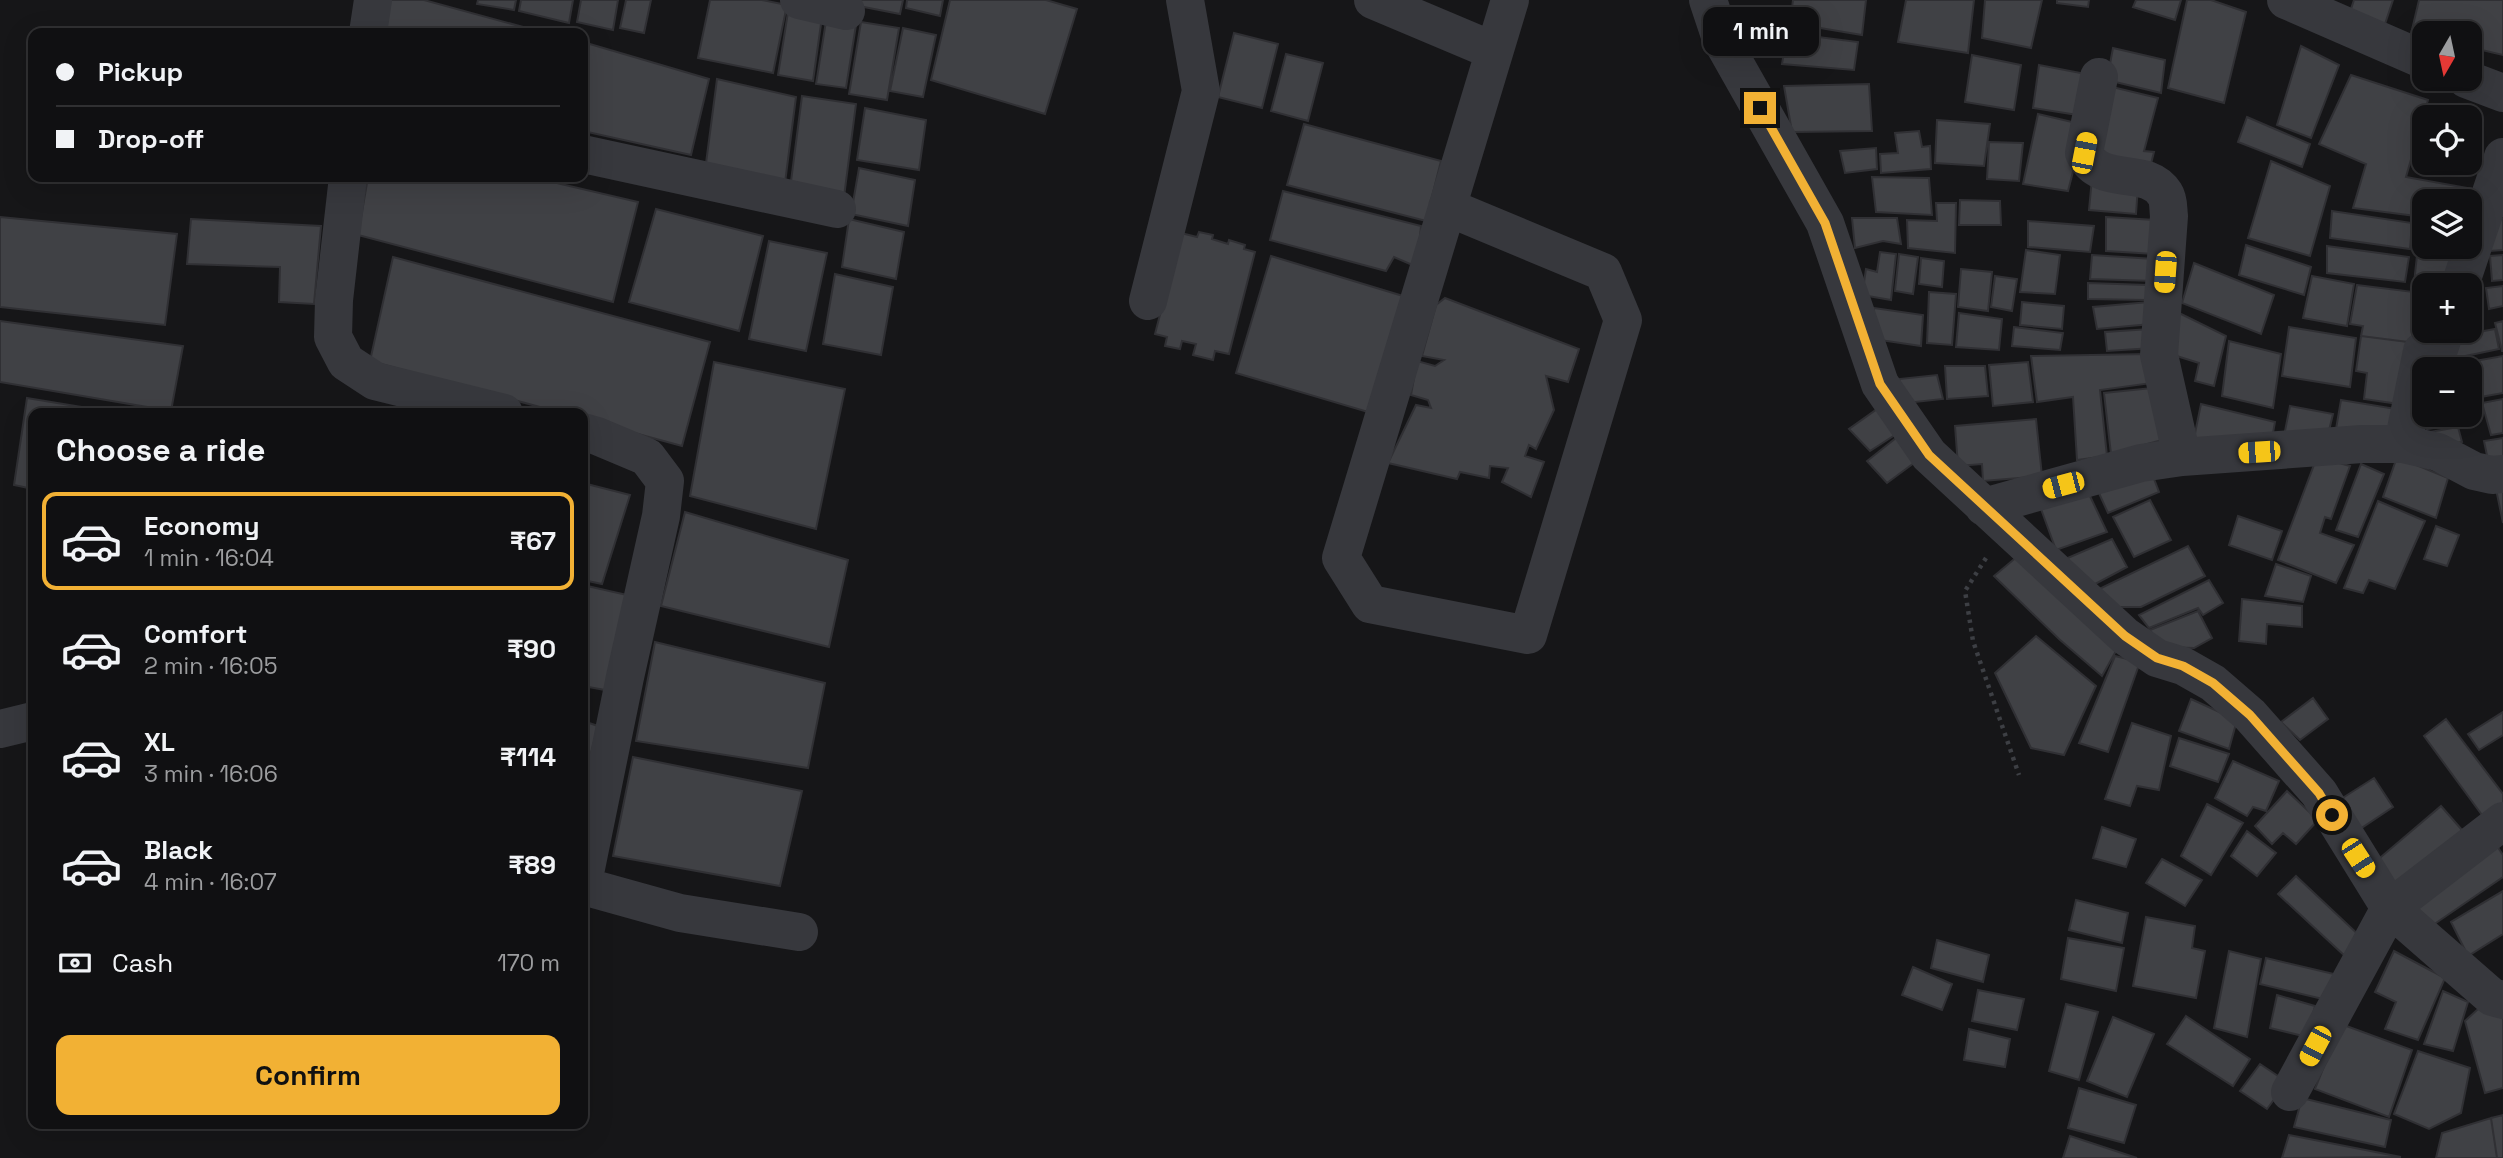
<!DOCTYPE html>
<meta charset="utf-8">
<style>
body{margin:0;font-family:"Space Grotesk",sans-serif;background:#1e1e20;color:#f1f3f6;height:100vh;display:flex;flex-direction:column;font-size:26px;white-space:nowrap}
*{box-sizing:border-box;margin:0}
p{font-size:23px;color:#9c9d9f}
.icon{flex:none;width:38px;height:38px;fill:none;stroke:currentColor;stroke-width:2;stroke-linecap:round;stroke-linejoin:round}
.map{position:relative;flex:1;overflow:hidden}
.details{position:absolute;left:28px;top:408px;width:560px;height:721px;display:flex;flex-direction:column;background:#101012;border-radius:14px;box-shadow:0 7px 28px #0002,0 0 0 2px #303032}
.details>*{flex:none}
.guide{position:absolute;left:28px;top:28px;width:560px;height:154px;border-radius:14px;box-shadow:0 7px 28px #0002,0 0 0 2px #303032;display:grid;align-content:center;height:154px;padding:0 28px;background:#101012}
.needle{width:46px;rotate:189deg}
.fabs{position:absolute;left:2412px;top:21px;display:grid;gap:14px}
.fabs a{display:grid;place-items:center;width:70px;height:70px;border-radius:14px;background:#101012;box-shadow:0 7px 28px #0002,0 0 0 2px #303032;font-size:35px}
.end{position:absolute;width:32px;height:32px;margin:-16px;border:9px solid #f2b134;background:#111;box-shadow:0 0 0 4px #111}
.from{border-radius:50%}
.bubble{position:absolute;height:49px;border-radius:14px;background:#101012;box-shadow:0 7px 28px #0002,0 0 0 2px #303032;font-size:23px;font-weight:700;line-height:49px;text-align:center}
.car{position:absolute;width:21px;height:42px;margin:-21px -10px;border-radius:9px;box-shadow:0 0 5px 2px #0007;background:linear-gradient(#f5c518 24%,#345 0 40%,#f5c518 0 76%,#345 0 86%,#f5c518 0)}
.guide b{display:flex;align-items:center;gap:24px;height:66px;font-size:26px}
.guide b+b{border-top:2px solid #303032}
.guide i{width:18px;height:18px;background:#f1f3f6}
ul{padding:0;list-style:none}
li{display:flex;align-items:center;gap:21px;height:98px;margin:0 14px 10px;padding:0 14px;border:4px solid transparent;border-radius:14px}
li div{flex:1}
li b{display:block;font-size:26px}
li em{font-style:normal;font-weight:700}
li.current{border-color:#f2b134}
li>.icon{width:63px;height:63px;stroke-width:1.5}
h2{padding:0 28px;font-size:32px;line-height:84px}
.pay{display:flex;align-items:center;gap:18px;height:77px;padding:0 28px;font-size:26px}
.pay p{margin-inline-start:auto}
.button{display:flex;gap:14px;margin-top:auto;padding:14px 28px}
.button a{flex:1;height:80px;border-radius:14px;background:#f2b134;color:#111;font-size:28px;font-weight:700;line-height:80px;text-align:center}
.map>svg:first-child{display:block}
.building{fill:#404145;stroke:#303034;stroke-width:2}
.lines{fill:none;stroke-linecap:round;stroke-linejoin:round}
.path{stroke:#3d3f44;stroke-width:4.5;stroke-dasharray:3.5 5;stroke-linecap:butt}
.minor{stroke:#37383d;stroke-width:38}
.route{stroke:#f2b134;stroke-width:9}
</style>
<div class="map">
<svg width="2503" height="1158" viewBox="0 0 2503 1158">
<rect width="100%" height="100%" fill="#161618"/>
<path class="building" d="M 389,0 L 424,0 L 545,33 L 380,33 Z
M 478,0 L 516,0 L 514,10 L 477,4 Z
M 521,0 L 573,0 L 569,23 L 519,11 Z
M 581,0 L 618,0 L 613,30 L 577,22 Z
M 626,0 L 651,0 L 644,33 L 620,28 Z
M 710,0 L 762,0 L 787,5 L 773,73 L 698,58 Z
M 828,0 L 903,0 L 900,14 Z
M 907,0 L 943,0 L 940,16 L 906,8 Z
M 950,0 L 1046,0 L 1077,9 L 1045,114 L 931,80 Z
M 1793,0 L 1866,0 L 1862,35 L 1790,23 Z
M 1906,0 L 1974,0 L 1968,53 L 1898,42 Z
M 1985,0 L 2042,0 L 2031,48 L 1982,38 Z
M 2057,0 L 2089,0 L 2088,7 L 2057,3 Z
M 2136,0 L 2181,0 L 2175,20 L 2133,7 Z
M 2187,0 L 2211,0 L 2246,12 L 2224,103 L 2168,88 Z
M 2354,0 L 2393,0 L 2385,24 L 2350,12 Z
M 2419,0 L 2503,0 L 2503,55 L 2469,47 L 2469,33 L 2424,33 L 2424,37 L 2411,34 Z
M 788,12 L 822,17 L 813,81 L 778,75 Z
M 826,21 L 856,25 L 846,88 L 816,84 Z
M 861,22 L 899,28 L 887,100 L 849,94 Z
M 903,28 L 936,35 L 923,97 L 890,91 Z
M 1234,33 L 1278,44 L 1262,108 L 1218,97 Z
M 1787,33 L 1858,42 L 1854,70 L 1782,64 Z
M 583,42 L 709,79 L 691,155 L 583,131 Z
M 2301,46 L 2339,65 L 2311,138 L 2277,125 Z
M 2113,48 L 2165,60 L 2161,93 L 2107,80 Z
M 1286,54 L 1323,63 L 1308,121 L 1271,111 Z
M 1972,55 L 2021,65 L 2014,110 L 1965,102 Z
M 2039,65 L 2091,75 L 2084,116 L 2033,108 Z
M 2351,75 L 2428,100 L 2406,177 L 2473,189 L 2469,201 L 2424,201 L 2424,217 L 2353,208 L 2366,164 L 2319,144 Z
M 717,79 L 796,97 L 785,183 L 705,171 Z
M 1869,84 L 1872,131 L 1792,132 L 1784,86 Z
M 2104,85 L 2158,98 L 2144,151 L 2154,152 L 2149,172 L 2091,154 Z
M 802,96 L 856,104 L 844,197 L 790,189 Z
M 865,108 L 926,120 L 919,170 L 857,160 Z
M 2038,114 L 2085,125 L 2068,191 L 2023,184 Z
M 2247,117 L 2310,144 L 2302,167 L 2238,142 Z
M 1937,120 L 1990,124 L 1984,166 L 1935,163 Z
M 1304,124 L 1441,161 L 1426,221 L 1287,185 Z
M 1919,131 L 1922,147 L 1930,146 L 1931,169 L 1881,173 L 1880,154 L 1898,153 L 1895,133 Z
M 1989,142 L 2023,143 L 2019,181 L 1987,179 Z
M 1876,148 L 1877,169 L 1845,173 L 1840,151 Z
M 2271,161 L 2330,186 L 2310,256 L 2248,238 Z
M 859,168 L 915,180 L 908,226 L 851,214 Z
M 368,177 L 531,177 L 638,202 L 613,302 L 358,235 Z
M 1872,177 L 1929,178 L 1932,215 L 1876,212 Z
M 2092,178 L 2138,186 L 2136,214 L 2089,210 Z
M 1283,191 L 1421,226 L 1417,267 L 1394,257 L 1386,271 L 1270,240 Z
M 1960,200 L 2000,201 L 2001,225 L 1959,225 Z
M 1936,203 L 1956,203 L 1955,253 L 1908,248 L 1907,220 L 1937,221 Z
M 656,209 L 763,236 L 739,331 L 629,302 Z
M 2332,211 L 2412,223 L 2410,249 L 2330,238 Z
M 0,217 L 177,234 L 165,325 L 0,307 Z
M 2106,217 L 2155,220 L 2154,254 L 2106,251 Z
M 1852,218 L 1897,218 L 1901,244 L 1883,241 L 1855,248 Z
M 191,219 L 321,226 L 314,304 L 279,302 L 280,267 L 187,264 Z
M 849,219 L 904,232 L 896,279 L 842,267 Z
M 2503,219 L 2503,250 L 2490,251 L 2490,220 Z
M 2028,221 L 2094,226 L 2090,252 L 2028,247 Z
M 2420,228 L 2424,229 L 2424,247 L 2462,247 L 2456,285 L 2414,283 Z
M 1199,232 L 1213,235 L 1212,239 L 1228,244 L 1229,240 L 1245,245 L 1244,249 L 1255,252 L 1229,354 L 1215,351 L 1213,360 L 1193,355 L 1196,344 L 1182,341 L 1180,349 L 1165,346 L 1167,337 L 1155,334 L 1181,233 L 1197,237 Z
M 769,241 L 827,253 L 806,351 L 749,339 Z
M 2246,245 L 2311,267 L 2304,295 L 2239,275 Z
M 2327,246 L 2409,257 L 2405,282 L 2327,273 Z
M 2026,250 L 2060,255 L 2055,294 L 2020,292 Z
M 1880,252 L 1896,254 L 1891,300 L 1862,295 L 1866,269 L 1877,272 Z
M 1899,254 L 1918,257 L 1913,294 L 1895,291 Z
M 2092,255 L 2154,259 L 2154,281 L 2090,279 Z
M 2503,255 L 2503,280 L 2492,281 L 2490,256 Z
M 1271,256 L 1403,296 L 1368,412 L 1236,373 Z
M 393,257 L 710,342 L 682,446 L 583,419 L 583,413 L 562,413 L 370,361 Z
M 1921,258 L 1944,261 L 1942,287 L 1919,284 Z
M 2194,263 L 2274,295 L 2261,334 L 2182,303 Z
M 1961,269 L 1992,272 L 1988,311 L 1958,307 Z
M 835,274 L 893,287 L 881,355 L 823,344 Z
M 1995,276 L 2017,279 L 2012,311 L 1991,307 Z
M 2312,276 L 2354,284 L 2347,326 L 2303,318 Z
M 2088,283 L 2147,285 L 2146,300 L 2088,299 Z
M 2357,285 L 2422,293 L 2416,343 L 2361,336 L 2363,326 L 2350,324 Z
M 2503,286 L 2503,306 L 2489,309 L 2486,288 Z
M 1929,292 L 1956,294 L 1952,345 L 1927,343 Z
M 1445,298 L 1579,349 L 1568,382 L 1546,376 L 1554,410 L 1536,449 L 1529,445 L 1525,456 L 1544,462 L 1531,497 L 1502,482 L 1508,468 L 1490,466 L 1489,478 L 1460,472 L 1457,479 L 1388,463 L 1416,405 L 1431,408 L 1428,400 L 1411,395 L 1417,361 L 1435,366 L 1444,360 L 1422,356 L 1436,305 Z
M 2022,302 L 2064,306 L 2062,329 L 2020,325 Z
M 2149,302 L 2151,324 L 2097,329 L 2093,307 Z
M 1874,308 L 1923,315 L 1921,346 L 1873,339 Z
M 2175,311 L 2226,336 L 2214,386 L 2195,381 L 2199,363 L 2167,353 Z
M 1959,313 L 2002,319 L 1999,350 L 1956,347 Z
M 0,321 L 183,346 L 171,411 L 0,382 Z
M 2503,321 L 2503,351 L 2502,351 L 2495,323 Z
M 2014,327 L 2063,333 L 2060,350 L 2012,346 Z
M 2289,327 L 2356,338 L 2350,387 L 2282,376 Z
M 2150,329 L 2153,348 L 2107,351 L 2105,332 Z
M 2495,329 L 2499,349 L 2456,358 L 2451,337 Z
M 2361,336 L 2408,342 L 2399,404 L 2364,399 L 2367,373 L 2356,371 Z
M 2229,341 L 2281,354 L 2273,408 L 2222,396 Z
M 2149,354 L 2152,383 L 2100,390 L 2107,456 L 2077,460 L 2073,397 L 2037,402 L 2031,356 Z
M 2503,356 L 2503,393 L 2475,398 L 2469,362 Z
M 714,362 L 845,389 L 816,529 L 690,496 Z
M 2028,362 L 2033,402 L 1993,406 L 1989,365 Z
M 2465,362 L 2466,369 L 2424,369 L 2424,367 Z
M 1945,366 L 1985,366 L 1988,396 L 1947,399 Z
M 1937,375 L 1943,399 L 1906,403 L 1899,379 Z
M 2152,388 L 2162,440 L 2111,454 L 2104,393 Z
M 27,398 L 118,413 L 33,413 L 33,489 L 14,485 Z
M 2503,399 L 2503,433 L 2491,435 L 2482,403 Z
M 2341,400 L 2396,409 L 2393,435 L 2336,429 Z
M 2201,404 L 2275,422 L 2271,444 L 2193,443 Z
M 2469,405 L 2475,421 L 2427,429 L 2423,411 L 2424,415 L 2469,415 Z
M 2290,406 L 2333,414 L 2327,439 L 2283,441 Z
M 1880,407 L 1898,433 L 1870,451 L 1849,429 Z
M 2036,419 L 2042,476 L 1983,481 L 1982,464 L 1958,466 L 1955,426 Z
M 2458,427 L 2462,442 L 2433,447 L 2430,432 Z
M 1901,434 L 1918,460 L 1887,483 L 1867,461 Z
M 2503,438 L 2503,467 L 2490,470 L 2484,441 Z
M 2317,457 L 2350,466 L 2331,519 L 2325,517 L 2320,533 L 2354,545 L 2336,583 L 2278,560 Z
M 2397,457 L 2448,478 L 2436,518 L 2383,497 Z
M 2361,464 L 2384,474 L 2358,537 L 2336,530 Z
M 2151,471 L 2159,492 L 2108,513 L 2098,491 Z
M 583,483 L 630,495 L 602,584 L 583,580 Z
M 2503,488 L 2503,523 L 2496,489 Z
M 2089,494 L 2107,532 L 2056,550 L 2041,509 Z
M 2150,500 L 2171,540 L 2134,557 L 2113,517 Z
M 2378,501 L 2425,521 L 2395,589 L 2369,580 L 2363,593 L 2344,588 Z
M 685,512 L 848,560 L 829,647 L 661,606 Z
M 2238,516 L 2282,531 L 2272,560 L 2229,545 Z
M 2436,526 L 2459,535 L 2447,566 L 2424,559 Z
M 2112,539 L 2127,567 L 2084,590 L 2063,560 Z
M 2188,546 L 2205,576 L 2141,607 L 2112,607 L 2095,591 Z
M 2019,555 L 2116,651 L 2102,676 L 2059,639 L 1994,576 Z
M 2276,564 L 2311,576 L 2303,602 L 2265,596 Z
M 2209,580 L 2223,603 L 2203,615 L 2198,608 L 2149,628 L 2139,615 Z
M 583,585 L 627,595 L 605,690 L 583,686 Z
M 2242,599 L 2302,606 L 2302,627 L 2267,624 L 2266,644 L 2239,641 Z
M 2198,611 L 2212,638 L 2194,648 L 2161,647 L 2150,630 Z
M 2036,636 L 2096,686 L 2064,755 L 2031,748 L 1995,673 Z
M 655,642 L 825,683 L 808,768 L 636,741 Z
M 2115,656 L 2140,662 L 2108,752 L 2079,743 Z
M 2313,698 L 2328,719 L 2300,740 L 2281,722 Z
M 2191,699 L 2237,720 L 2229,749 L 2179,731 Z
M 2503,712 L 2503,735 L 2479,750 L 2468,734 Z
M 2446,719 L 2503,794 L 2503,803 L 2482,815 L 2424,736 Z
M 583,721 L 598,726 L 583,785 Z
M 2132,723 L 2171,736 L 2159,790 L 2137,786 L 2130,806 L 2105,799 Z
M 2179,738 L 2229,754 L 2218,782 L 2170,766 Z
M 633,757 L 802,791 L 780,886 L 613,856 Z
M 2233,761 L 2279,781 L 2266,811 L 2253,807 L 2247,816 L 2215,798 Z
M 2374,778 L 2393,807 L 2360,829 L 2341,799 Z
M 2287,791 L 2318,820 L 2296,844 L 2283,833 L 2272,844 L 2255,826 Z
M 2207,804 L 2243,823 L 2211,875 L 2181,856 Z
M 2441,806 L 2469,838 L 2402,893 L 2375,862 Z
M 2102,827 L 2136,839 L 2126,867 L 2093,858 Z
M 2247,831 L 2276,853 L 2257,876 L 2231,856 Z
M 2493,840 L 2503,855 L 2503,877 L 2433,925 L 2409,899 Z
M 2162,859 L 2202,880 L 2185,906 L 2146,883 Z
M 2296,876 L 2363,939 L 2346,957 L 2278,894 Z
M 2503,891 L 2503,934 L 2468,956 L 2451,922 Z
M 2076,900 L 2128,913 L 2122,943 L 2069,930 Z
M 2146,917 L 2195,926 L 2192,948 L 2205,951 L 2196,998 L 2133,986 Z
M 2068,938 L 2124,948 L 2116,991 L 2061,979 Z
M 1937,940 L 1989,955 L 1983,982 L 1931,968 Z
M 2229,951 L 2261,959 L 2247,1037 L 2214,1028 Z
M 2394,951 L 2445,978 L 2418,1040 L 2385,1029 L 2396,1002 L 2375,992 Z
M 2266,958 L 2338,975 L 2331,1001 L 2260,984 Z
M 1913,967 L 1952,984 L 1942,1010 L 1902,995 Z
M 1978,990 L 2024,999 L 2017,1030 L 1972,1021 Z
M 2443,991 L 2468,1002 L 2453,1051 L 2424,1044 Z
M 2277,995 L 2315,1006 L 2307,1037 L 2270,1028 Z
M 2066,1004 L 2098,1012 L 2079,1080 L 2049,1071 Z
M 2478,1009 L 2503,1015 L 2503,1088 L 2485,1093 L 2465,1021 Z
M 2186,1016 L 2250,1059 L 2233,1086 L 2167,1044 Z
M 2113,1017 L 2154,1034 L 2127,1097 L 2087,1081 Z
M 2341,1024 L 2412,1050 L 2389,1117 L 2315,1089 Z
M 1969,1029 L 2010,1039 L 2005,1067 L 1964,1060 Z
M 2418,1051 L 2470,1068 L 2461,1113 L 2429,1129 L 2394,1114 Z
M 2260,1064 L 2287,1082 L 2267,1109 L 2240,1091 Z
M 2079,1088 L 2136,1105 L 2124,1143 L 2068,1128 Z
M 2302,1098 L 2391,1120 L 2385,1147 L 2294,1127 Z
M 2503,1115 L 2503,1158 L 2497,1158 L 2491,1118 Z
M 2491,1118 L 2497,1158 L 2436,1158 L 2442,1133 Z
M 2289,1135 L 2401,1157 L 2282,1158 Z
M 2070,1136 L 2137,1158 L 2063,1158 Z"/>
<g class="lines">
<path class="path" d="M 1986,558 L 1965,591 L 1973,641 L 2019,775"/>
<path class="minor" d="M 799,0 L 846,11
M 1373,0 L 1494,51
M 1708,0 L 1721,39 L 1825,223 L 1880,384 L 1929,455 L 2125,636 L 2157,658 L 2183,666 L 2213,683 L 2250,715 L 2319,793 L 2390,908 L 2492,997 L 2503,1000
M 2286,0 L 2424,60
M 368,33 L 373,0
M 2099,77 L 2084,153 C 2101,189 2146,164 2165,194 C 2169,200 2168,209 2169,216 L 2159,355 L 2182,457
M 2466,79 L 2503,93
M 583,154 L 837,209
M 348,177 L 334,300 L 333,337 L 346,362 L 375,381 L 504,413
M 1447,207 L 1603,272 L 1623,320 L 1528,635 L 1370,604 L 1341,558 L 1510,0
M 2460,285 L 2503,157
M 1148,301 L 1201,91 L 1185,0
M 583,432 L 597,436 L 647,457 L 665,481 L 661,516 L 625,677 L 583,883
M 2403,444 L 2422,351 L 2438,352 L 2445,331
M 1984,507 L 2141,463 L 2182,457 L 2362,444 L 2403,444 L 2438,452 L 2474,471 L 2492,475 L 2503,474
M 0,729 L 33,721
M 583,886 L 680,913 L 799,932
M 2290,1092 L 2390,908 L 2503,821"/>
</g>
<g class="lines">
<path class="route" d="M 1760,108 L 1825,223 L 1880,384 L 1929,455 L 2125,636 L 2157,658 L 2183,666 L 2213,683 L 2250,715 L 2319,793 L 2332,815"/>
</g>
</svg>
<div class="fabs">
<a><svg class="needle" viewBox="-14 -14 28 28"><path d="M0-13l5 13h-10z" fill="#e53935"/><path d="M0 13l5-13h-10z" fill="#9c9d9f"/></svg></a>
<a><svg class="icon" aria-label="locate" viewBox="0 0 24 24"><circle cx="12" cy="12" r="6"/><path d="M12 2v4M12 18v4M2 12h4M18 12h4"/></svg></a>
<a><svg class="icon" aria-label="layers" viewBox="0 0 24 24"><path d="M12 4l9 5-9 5-9-5zM3 14l9 5 9-5"/></svg></a>
<a>+</a>
<a>−</a>
</div>
<i class="end from" style="left:2332px;top:815px"></i>
<i class="end" style="left:1760px;top:108px"></i>
<div class="bubble" style="left:1703px;top:7px;width:116px">1 min</div>
<i class="car" style="left:2084px;top:153px;rotate:11deg"></i>
<i class="car" style="left:2165px;top:272px;rotate:184deg"></i>
<i class="car" style="left:2259px;top:452px;rotate:266deg"></i>
<i class="car" style="left:2063px;top:485px;rotate:255deg"></i>
<i class="car" style="left:2358px;top:858px;rotate:147deg"></i>
<i class="car" style="left:2315px;top:1046px;rotate:208deg"></i>
<div class="guide">
<b><i class="from"></i>Pickup</b>
<b><i></i>Drop-off</b>
</div>
<section class="details">
<h2>Choose a ride</h2>
<ul>
<li class="current"><svg class="icon" aria-label="car" viewBox="0 0 24 24"><path d="M5 17H2v-5l4-1 3-4h7l3 4 3 1v5h-3M9 17h6M6 11h13"/><circle cx="7" cy="17" r="2"/><circle cx="17" cy="17" r="2"/></svg><div><b>Economy</b><p>1 min · 16:04</p></div><em>₹67</em></li>
<li><svg class="icon" aria-label="car" viewBox="0 0 24 24"><path d="M5 17H2v-5l4-1 3-4h7l3 4 3 1v5h-3M9 17h6M6 11h13"/><circle cx="7" cy="17" r="2"/><circle cx="17" cy="17" r="2"/></svg><div><b>Comfort</b><p>2 min · 16:05</p></div><em>₹90</em></li>
<li><svg class="icon" aria-label="car" viewBox="0 0 24 24"><path d="M5 17H2v-5l4-1 3-4h7l3 4 3 1v5h-3M9 17h6M6 11h13"/><circle cx="7" cy="17" r="2"/><circle cx="17" cy="17" r="2"/></svg><div><b>XL</b><p>3 min · 16:06</p></div><em>₹114</em></li>
<li><svg class="icon" aria-label="car" viewBox="0 0 24 24"><path d="M5 17H2v-5l4-1 3-4h7l3 4 3 1v5h-3M9 17h6M6 11h13"/><circle cx="7" cy="17" r="2"/><circle cx="17" cy="17" r="2"/></svg><div><b>Black</b><p>4 min · 16:07</p></div><em>₹89</em></li>
</ul>
<div class="pay"><svg class="icon" aria-label="cash" viewBox="0 0 24 24"><path d="M3 7h18v10H3z"/><circle cx="12" cy="12" r="2"/></svg>Cash<p>170 m</p></div>
<div class="button"><a>Confirm</a></div>
</section>
</div>
